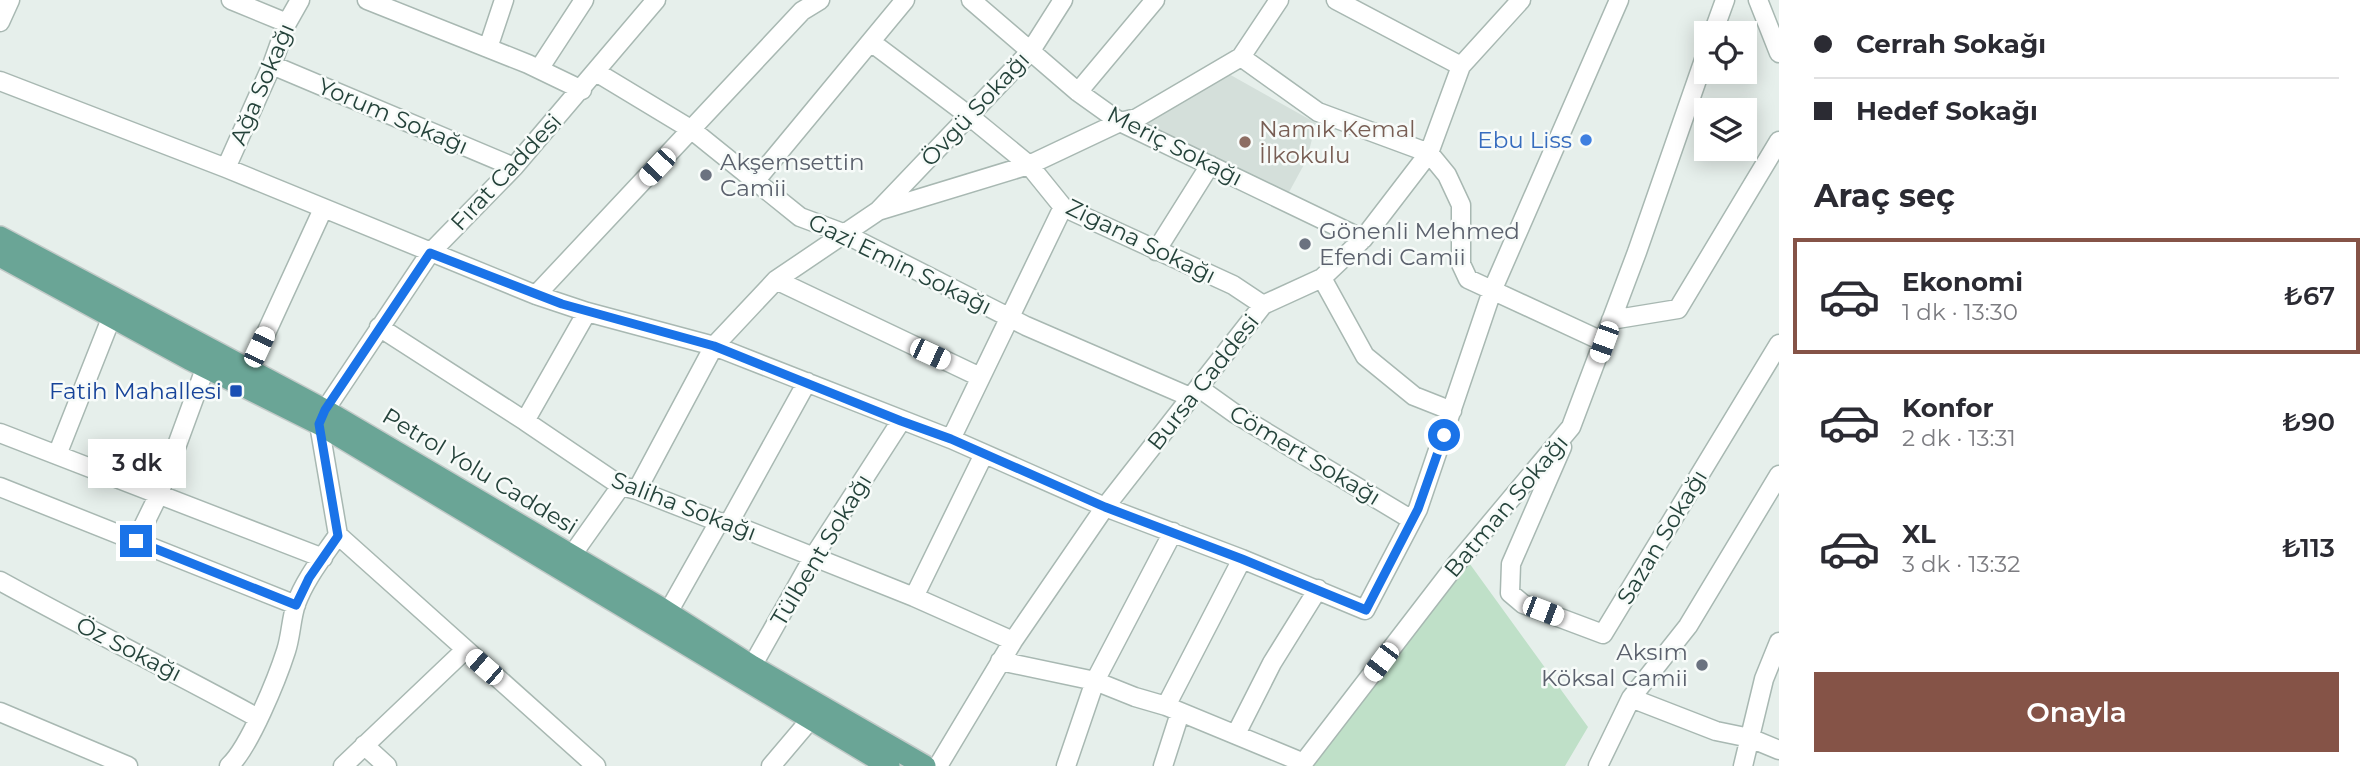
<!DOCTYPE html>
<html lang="tr">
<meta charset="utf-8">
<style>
body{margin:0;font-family:Montserrat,sans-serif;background:#f2f2f3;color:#2b2b33;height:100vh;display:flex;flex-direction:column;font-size:26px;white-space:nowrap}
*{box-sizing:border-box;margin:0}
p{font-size:23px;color:#7c7c81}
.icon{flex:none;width:38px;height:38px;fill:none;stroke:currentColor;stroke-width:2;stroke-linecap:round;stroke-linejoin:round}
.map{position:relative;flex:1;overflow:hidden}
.sheet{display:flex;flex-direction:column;background:#fff;width:595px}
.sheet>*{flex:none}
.guide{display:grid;align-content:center;height:154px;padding:0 35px;background:#fff}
.fabs{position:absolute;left:1694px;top:21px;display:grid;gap:14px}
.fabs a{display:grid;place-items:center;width:63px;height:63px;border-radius:0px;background:#fff;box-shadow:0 4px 18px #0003;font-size:35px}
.end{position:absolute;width:32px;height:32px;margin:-16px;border:9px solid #1a73e8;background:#fff;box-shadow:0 0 0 4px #fff}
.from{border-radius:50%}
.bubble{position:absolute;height:49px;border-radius:0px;background:#fff;box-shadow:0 4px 18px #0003;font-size:23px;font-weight:600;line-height:49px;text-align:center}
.car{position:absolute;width:21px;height:42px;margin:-21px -10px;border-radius:9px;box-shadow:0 0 5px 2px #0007;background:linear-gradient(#fff 24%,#345 0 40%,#fff 0 76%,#345 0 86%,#fff 0)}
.guide b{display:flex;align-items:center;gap:24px;height:66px;font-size:26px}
.guide b+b{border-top:2px solid #e1e1e2}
.guide i{width:18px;height:18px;background:#2b2b33}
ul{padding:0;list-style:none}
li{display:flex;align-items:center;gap:21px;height:116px;margin:0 14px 10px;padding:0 21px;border:4px solid transparent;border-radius:0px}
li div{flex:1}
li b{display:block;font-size:26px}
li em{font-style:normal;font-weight:600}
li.current{border-color:#855347}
li>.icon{width:63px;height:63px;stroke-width:1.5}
h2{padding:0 35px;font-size:32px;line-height:84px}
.cta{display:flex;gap:14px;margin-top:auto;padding:14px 35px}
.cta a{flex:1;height:80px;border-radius:0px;background:#855347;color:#fff;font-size:28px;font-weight:600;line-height:80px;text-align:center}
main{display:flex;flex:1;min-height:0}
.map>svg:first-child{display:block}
.built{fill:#d4dfda}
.green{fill:#bfe0c8}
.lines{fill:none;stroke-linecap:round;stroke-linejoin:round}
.minor-casing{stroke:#a8b8b2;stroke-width:21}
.major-casing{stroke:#c2cac8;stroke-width:24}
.minor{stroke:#fff;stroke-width:18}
.major{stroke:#6aa596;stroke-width:21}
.route{stroke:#1a73e8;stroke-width:9}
.shop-dot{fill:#3f7fe0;stroke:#f7fbf9;stroke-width:2.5}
.education-dot{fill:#8d6e63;stroke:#f7fbf9;stroke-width:2.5}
.worship-dot{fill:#6b7280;stroke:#f7fbf9;stroke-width:2.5}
.transit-dot{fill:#1a4fb4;stroke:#f7fbf9;stroke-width:2.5}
.labels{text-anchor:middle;stroke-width:5;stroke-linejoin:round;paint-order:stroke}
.street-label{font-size:23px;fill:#24423a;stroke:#f7fbf9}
.education-label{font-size:23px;fill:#785e54;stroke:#f7fbf9;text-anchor:start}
.shop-label{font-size:23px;fill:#366cbe;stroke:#f7fbf9;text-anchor:end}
.worship-label{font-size:23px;fill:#5b616d;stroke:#f7fbf9;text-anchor:start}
.transit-label{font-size:23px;fill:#164399;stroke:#f7fbf9;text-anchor:end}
</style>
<main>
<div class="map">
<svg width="1779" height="766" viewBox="0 0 1779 766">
<rect width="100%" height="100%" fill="#e6efeb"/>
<path class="built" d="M 1227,73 L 1316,123 L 1307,159 L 1288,194 L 1143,125 Z"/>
<path class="green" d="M 1467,560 L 1588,727 L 1565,766 L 1308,766 L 1328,746 Z"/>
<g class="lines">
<g class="minor-casing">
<path id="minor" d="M 231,0 L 287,23
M 367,0 L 528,64 L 582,90
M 971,0 L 1078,92 L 1120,122 L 1363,239
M 1336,0 L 1461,66
M 1758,0 L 1779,53
M 0,22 L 10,0
M 1713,33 L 1725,0
M 871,42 L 968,115 L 1029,165 L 1063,207 L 1233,285 L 1263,305
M 488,48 L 504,0
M 1241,57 L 1318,112 L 1429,153 L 1447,175 L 1461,205 L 1461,264 L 1468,279 L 1604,342
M 272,65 L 514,167
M 539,69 L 584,0
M 596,72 L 692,130 L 800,217 L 843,233 L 1026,326 L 1190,397
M 0,81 L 226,168 L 536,295 L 587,312 L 714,346 L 951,439 L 1105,507 L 1242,559 L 1365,610 L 1418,509 L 1492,291 L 1619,0
M 1078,92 L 1155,0
M 226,168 L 272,65 L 287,23 L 300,0
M 756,180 L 905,0
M 879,210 L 1030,52 L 1063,0
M 1156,251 L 1210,165
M 1322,278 L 1365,356 L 1414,396 L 1452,411
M 776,280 L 980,377
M 536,295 L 802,11 L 820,0
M 1611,320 L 1678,309 L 1779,141
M 379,327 L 525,421 L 621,486 L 637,490 L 719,522 L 729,523 L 914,597 L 1013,641
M 249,370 L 323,209
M 1199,388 L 1234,413 L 1412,520
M 525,421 L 587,312
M 0,433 L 323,558
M 951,439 L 1063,207
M 1562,447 L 1511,564 L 1510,593 L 1523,604 L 1603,634 L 1779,344
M 57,455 L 112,316
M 0,487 L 296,605
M 637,490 L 714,346 L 776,280 L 878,211 L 1029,165 L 1120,122 L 1137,118 L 1241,57 L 1279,0
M 729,523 L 807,382
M 136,541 L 159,494 L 206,366
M 572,555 L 621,486
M 0,581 C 85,628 172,671 258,718
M 914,597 L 984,454
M 662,623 L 719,522
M 1000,661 L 1095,681 L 1135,697 L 1166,706 L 1304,763
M 746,677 L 814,556 L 901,421
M 1631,698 L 1716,731 L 1750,738 L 1779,750
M 1166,706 L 1242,559
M 0,712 L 128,766
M 1236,734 L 1272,663 L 1318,589
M 364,745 L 387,766
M 229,766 C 249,748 277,679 286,651 C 291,636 291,619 296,604 C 305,579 323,557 338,535
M 343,766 L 465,650
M 596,766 L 338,535 L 319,424 L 325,410 L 430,253 L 514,167 L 656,0
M 771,766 L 810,720
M 938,766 L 1013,641 L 1105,507 L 1263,305 L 1322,278 L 1363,239 L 1429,153 L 1461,66 L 1521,0
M 1066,766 L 1095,681 L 1173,532
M 1163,766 L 1180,713
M 1301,766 L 1458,562 L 1571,427 L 1637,252 L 1706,54
M 1598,766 L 1631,698 L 1688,626 L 1779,475
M 1743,766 L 1764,679 L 1779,642"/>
</g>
<g class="major-casing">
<path id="major" d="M 0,237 L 325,410 L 661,608 L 752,666 L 925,766
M 0,256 L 189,359 L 319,424 L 889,766"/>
</g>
<use href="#minor" class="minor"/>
<use href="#major" class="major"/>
</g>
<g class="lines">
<path class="route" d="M 136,541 L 296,605 L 309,578 L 338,536 L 319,424 L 325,410 L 430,253 L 562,304 L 714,346 L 901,421 L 951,439 L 1105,507 L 1242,559 L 1366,610 L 1418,509 L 1444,435"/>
</g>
<circle class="shop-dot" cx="1586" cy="140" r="7"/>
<circle class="education-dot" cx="1245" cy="142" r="7"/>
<g class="worship-dot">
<circle cx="706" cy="175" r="7"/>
<circle cx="1305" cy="244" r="7"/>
<circle cx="1702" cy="665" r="7"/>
</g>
<rect class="transit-dot" x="229" y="384" width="14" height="14" rx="3.5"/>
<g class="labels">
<g class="street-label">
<text transform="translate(262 84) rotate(-67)" y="8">Ağa Sokağı</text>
<text transform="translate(975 109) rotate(-47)" y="8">Övgü Sokağı</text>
<text transform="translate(393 116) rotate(23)" y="8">Yorum Sokağı</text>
<text transform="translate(1175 146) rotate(27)" y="8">Meriç Sokağı</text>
<text transform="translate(506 172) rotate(-47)" y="8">Fırat Caddesi</text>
<text transform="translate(1141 241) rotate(26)" y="8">Zigana Sokağı</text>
<text transform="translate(900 264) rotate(26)" y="8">Gazi Emin Sokağı</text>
<text transform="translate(1203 382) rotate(-52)" y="8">Bursa Caddesi</text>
<text transform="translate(1305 455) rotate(31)" y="8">Cömert Sokağı</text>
<text transform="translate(480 471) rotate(31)" y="8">Petrol Yolu Caddesi</text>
<text transform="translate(684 506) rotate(21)" y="8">Saliha Sokağı</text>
<text transform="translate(1506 506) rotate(-50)" y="8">Batman Sokağı</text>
<text transform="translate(1662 537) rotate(-59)" y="8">Sazan Sokağı</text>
<text transform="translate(821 550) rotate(-59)" y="8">Tülbent Sokağı</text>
<text transform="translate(129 649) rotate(27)" y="8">Öz Sokağı</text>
</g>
<g class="education-label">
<text x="1259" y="137">Namık Kemal<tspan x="1259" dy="26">İlkokulu</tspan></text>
</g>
<g class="shop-label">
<text x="1572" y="148">Ebu Liss</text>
</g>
<g class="worship-label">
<text x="720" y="170">Akşemsettin<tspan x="720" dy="26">Camii</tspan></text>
<text x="1319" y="239">Gönenli Mehmed<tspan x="1319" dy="26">Efendi Camii</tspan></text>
<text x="1688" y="660" text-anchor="end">Aksım<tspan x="1688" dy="26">Köksal Camii</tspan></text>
</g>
<g class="transit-label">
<text x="222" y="399">Fatih Mahallesi</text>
</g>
</g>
</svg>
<div class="fabs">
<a><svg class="icon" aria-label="locate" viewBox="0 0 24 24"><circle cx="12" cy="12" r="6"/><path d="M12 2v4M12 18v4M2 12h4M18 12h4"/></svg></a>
<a><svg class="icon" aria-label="layers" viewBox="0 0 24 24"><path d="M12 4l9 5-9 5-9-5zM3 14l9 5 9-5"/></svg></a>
</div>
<i class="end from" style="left:1444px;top:435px"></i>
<i class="end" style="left:136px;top:541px"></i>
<div class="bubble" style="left:88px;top:439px;width:98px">3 dk</div>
<i class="car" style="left:657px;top:167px;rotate:223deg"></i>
<i class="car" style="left:1604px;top:342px;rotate:200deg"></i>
<i class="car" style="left:259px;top:347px;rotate:25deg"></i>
<i class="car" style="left:930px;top:354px;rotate:115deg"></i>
<i class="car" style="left:1543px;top:611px;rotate:111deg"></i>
<i class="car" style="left:1381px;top:662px;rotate:217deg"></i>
<i class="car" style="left:484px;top:667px;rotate:311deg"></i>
</div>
<section class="sheet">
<div class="guide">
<b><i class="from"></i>Cerrah Sokağı</b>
<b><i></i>Hedef Sokağı</b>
</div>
<h2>Araç seç</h2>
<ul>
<li class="current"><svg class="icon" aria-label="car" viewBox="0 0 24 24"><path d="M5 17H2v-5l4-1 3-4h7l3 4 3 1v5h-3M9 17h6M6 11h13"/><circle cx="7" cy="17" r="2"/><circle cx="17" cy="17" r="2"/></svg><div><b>Ekonomi</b><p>1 dk · 13:30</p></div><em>₺67</em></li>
<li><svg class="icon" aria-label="car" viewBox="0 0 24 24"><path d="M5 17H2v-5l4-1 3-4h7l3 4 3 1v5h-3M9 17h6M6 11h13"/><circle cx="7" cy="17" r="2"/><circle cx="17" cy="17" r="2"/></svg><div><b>Konfor</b><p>2 dk · 13:31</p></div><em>₺90</em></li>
<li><svg class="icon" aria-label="car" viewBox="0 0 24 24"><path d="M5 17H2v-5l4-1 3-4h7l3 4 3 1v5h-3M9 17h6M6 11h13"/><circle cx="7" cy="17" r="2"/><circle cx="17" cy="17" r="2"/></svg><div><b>XL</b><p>3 dk · 13:32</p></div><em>₺113</em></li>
</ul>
<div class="cta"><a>Onayla</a></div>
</section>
</main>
